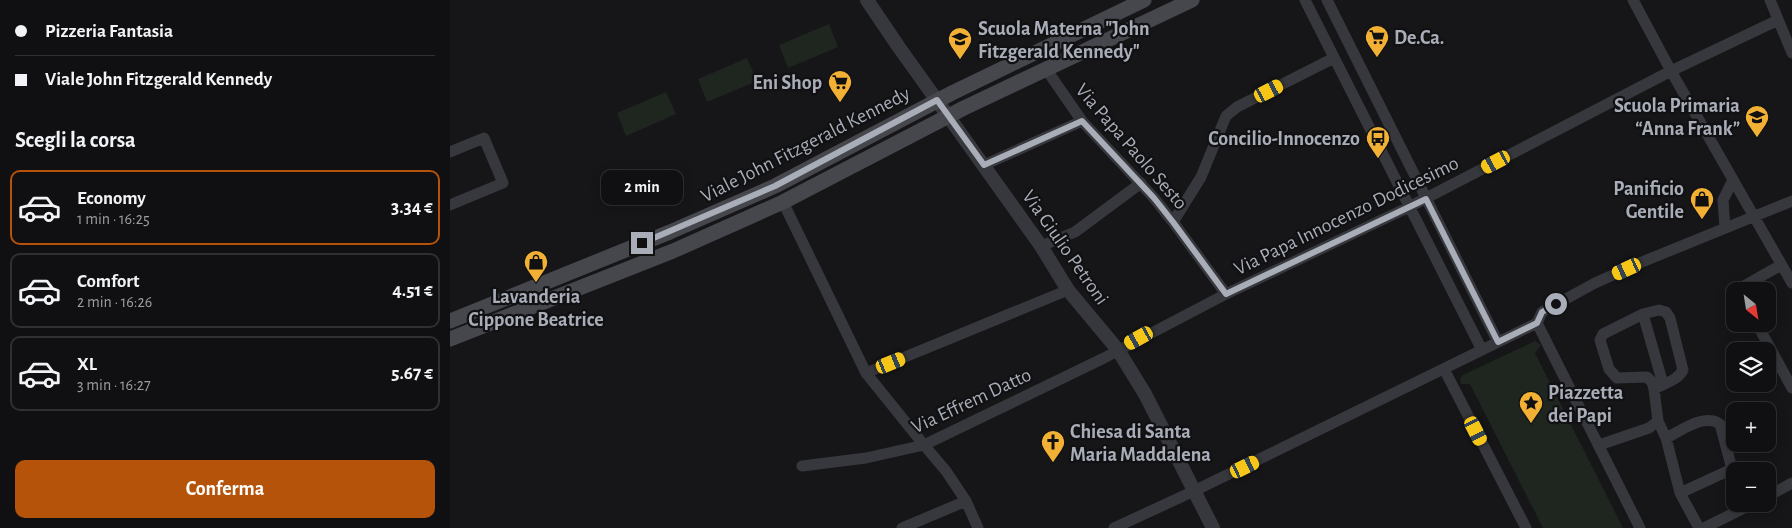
<!DOCTYPE html>
<html lang="it">
<meta charset="utf-8">
<style>
body{margin:0;font-family:"Alegreya Sans",sans-serif;background:#1e1e20;color:#f1f3f6;height:100vh;display:flex;flex-direction:column;font-size:19px;white-space:nowrap}
*{box-sizing:border-box;margin:0}
p{font-size:16px;color:#9c9d9f}
.icon{flex:none;width:28px;height:28px;fill:none;stroke:currentColor;stroke-width:2;stroke-linecap:round;stroke-linejoin:round}
.map{position:relative;flex:1;overflow:hidden}
.drawer{display:flex;flex-direction:column;background:#101012;width:450px}
.drawer>*{flex:none}
.top-card{display:grid;align-content:center;height:110px;padding:0 15px;background:#101012}
.needle{width:32px;rotate:150deg}
.buttons{position:absolute;left:1276px;top:282px;display:grid;gap:10px}
.buttons a{display:grid;place-items:center;width:50px;height:50px;border-radius:10px;background:#101012;box-shadow:0 2px 12px #0003,0 0 0 1px #303032;font-size:25px}
.end{position:absolute;width:22px;height:22px;margin:-11px;border:6px solid #a8adb8;background:#111;box-shadow:0 0 0 2px #111}
.from{border-radius:50%}
.bubble{position:absolute;height:35px;border-radius:10px;background:#101012;box-shadow:0 2px 12px #0003,0 0 0 1px #303032;font-size:16px;font-weight:700;line-height:35px;text-align:center}
.car{position:absolute;width:15px;height:30px;margin:-15px -8px;border-radius:6px;box-shadow:0 0 4px 1px #0007;background:linear-gradient(#f5c518 24%,#345 0 40%,#f5c518 0 76%,#345 0 86%,#f5c518 0)}
.top-card b{display:flex;align-items:center;gap:18px;height:48px;font-size:19px}
.top-card b+b{border-top:1px solid #303032}
.top-card i{width:12px;height:12px;background:#f1f3f6}
ul{padding:0;list-style:none}
li{display:flex;align-items:center;gap:15px;height:75px;margin:0 10px 8px;padding:0 5px;border:2px solid #303032;border-radius:10px}
li div{flex:1}
li b{display:block;font-size:19px}
li em{font-style:normal;font-weight:700}
li.current{border-color:#b45309}
li>.icon{width:45px;height:45px;stroke-width:1.5}
h2{padding:0 15px;font-size:22px;line-height:60px}
.cta{display:flex;gap:10px;margin-top:auto;padding:10px 15px}
.cta a{flex:1;height:58px;border-radius:10px;background:#b45309;color:#fff;font-size:20px;font-weight:700;line-height:58px;text-align:center}
main{display:flex;flex:1;min-height:0}
.map>svg:first-child{display:block}
.green{fill:#1e261f}
.lines{fill:none;stroke-linecap:round;stroke-linejoin:round}
.minor{stroke:#37383d;stroke-width:11}
.tertiary{stroke:#37383d;stroke-width:14}
.secondary{stroke:#45474d;stroke-width:15}
.route{stroke:#a8adb8;stroke-width:6}
.labels{text-anchor:middle;stroke-width:4.5;stroke-linejoin:round;paint-order:stroke}
.poi-label{font-size:20px;font-weight:bold;fill:#a8adb8;stroke:#111113;text-anchor:start}
.street-label{font-size:20px;fill:#a8adb8;stroke:#111113}
</style>
<main>
<section class="drawer">
<div class="top-card">
<b><i class="from"></i>Pizzeria Fantasia</b>
<b><i></i>Viale John Fitzgerald Kennedy</b>
</div>
<h2>Scegli la corsa</h2>
<ul>
<li class="current"><svg class="icon" aria-label="car" viewBox="0 0 24 24"><path d="M5 17H2v-5l4-1 3-4h7l3 4 3 1v5h-3M9 17h6M6 11h13"/><circle cx="7" cy="17" r="2"/><circle cx="17" cy="17" r="2"/></svg><div><b>Economy</b><p>1 min · 16:25</p></div><em>3.34 €</em></li>
<li><svg class="icon" aria-label="car" viewBox="0 0 24 24"><path d="M5 17H2v-5l4-1 3-4h7l3 4 3 1v5h-3M9 17h6M6 11h13"/><circle cx="7" cy="17" r="2"/><circle cx="17" cy="17" r="2"/></svg><div><b>Comfort</b><p>2 min · 16:26</p></div><em>4.51 €</em></li>
<li><svg class="icon" aria-label="car" viewBox="0 0 24 24"><path d="M5 17H2v-5l4-1 3-4h7l3 4 3 1v5h-3M9 17h6M6 11h13"/><circle cx="7" cy="17" r="2"/><circle cx="17" cy="17" r="2"/></svg><div><b>XL</b><p>3 min · 16:27</p></div><em>5.67 €</em></li>
</ul>
<div class="cta"><a>Conferma</a></div>
</section>
<div class="map">
<svg width="1342" height="528" viewBox="0 0 1342 528">
<rect width="100%" height="100%" fill="#161618"/>
<path class="green" d="M 379,24 L 388,47 L 338,68 L 329,45 Z
M 297,58 L 307,81 L 257,102 L 248,79 Z
M 216,92 L 226,114 L 176,136 L 167,113 Z
M 1085,341 L 1091,345 L 1085,353 L 1173,528 L 1093,528 L 1020,384 L 1011,384 L 1010,379 L 1013,375 Z"/>
<g class="lines">
<path class="minor" d="M 855,0 L 1032,350
M 877,0 L 1048,342
M 1183,0 L 1221,71 L 1342,283
M 1320,0 L 1342,53
M 596,69 L 632,121 L 704,198 L 723,222 L 776,294
M 0,152 L 34,138 L 53,183 L 0,205
M 534,165 L 632,121
M 333,202 L 416,373 L 474,445 L 496,471 L 516,501 L 528,528
M 723,222 L 751,177 L 776,116 L 787,107 L 884,58
M 1275,228 L 1273,200 L 1283,180
M 591,246 L 625,232 L 691,183
M 1292,291 L 1292,287 L 1331,265
M 1209,310 L 1216,312 L 1220,318 L 1233,370 C 1227,381 1215,383 1204,389 L 1202,382 L 1197,377 L 1167,378 L 1159,369 L 1150,340 L 1153,334 L 1193,314 Z
M 1193,314 L 1213,384
M 1087,323 L 1190,528
M 1307,324 L 1342,388
M 994,369 L 1076,528
M 416,373 L 618,290
M 1204,389 L 1208,421
M 1216,438 C 1231,431 1254,413 1270,424 L 1282,469 L 1230,493
M 1149,445 L 1199,428 L 1208,421 L 1216,438 L 1230,493 L 1249,528
M 352,466 L 416,458 L 474,445 L 654,358 L 776,294 L 959,207 L 1221,71 L 1328,20
M 1318,496 L 1342,483
M 452,528 L 516,501
M 664,528 L 744,491 L 1087,323 L 1092,312 L 1145,283 L 1192,262 L 1342,201
M 1254,528 L 1302,504"/>
<path class="tertiary" d="M 417,0 L 448,46 L 591,246 L 618,290 L 668,350 L 695,394 L 763,528"/>
<path class="secondary" d="M 0,321 L 220,232 L 325,186 L 502,93 L 694,0
M 0,339 L 223,251 L 333,202 L 514,108 L 742,0"/>
</g>
<g class="lines">
<path class="route" d="M 192,243 L 325,186 L 487,100 L 534,165 L 632,121 L 704,198 L 723,222 L 776,294 L 976,199 L 1048,342 L 1087,323 L 1092,312 L 1106,304"/>
</g>
<defs>
<g id="supermarket-pin" transform="scale(1.25)"><path d="M0 17L-7.5 6A9.5 9.5 0 1 1 7.5 6Z" fill="#f2b134" stroke="#111113"/><path d="M-6-5.5h2.5l.6 2H6L4.5 2H-2.5L-4.4-4H-6ZM-1.5 3.2a1.3 1.3 0 1 0 .1 0ZM3 3.2a1.3 1.3 0 1 0 .1 0Z" fill="#111"/></g>
<g id="school-pin" transform="scale(1.25)"><path d="M0 17L-7.5 6A9.5 9.5 0 1 1 7.5 6Z" fill="#f2b134" stroke="#111113"/><path d="M0-5L7-2L0 1L-7-2ZM-4 1L0 2.5L4 1V4Q0 6-4 4Z" fill="#111"/></g>
<g id="bus-pin" transform="scale(1.25)"><path d="M0 17L-7.5 6A9.5 9.5 0 1 1 7.5 6Z" fill="#f2b134" stroke="#111113"/><path d="M-5-6H5V4H4V6H2V4H-2V6H-4V4H-5ZM-3.5-4V0h7V-4ZM-3.5 1.2v1.5H-2V1.2ZM2 1.2v1.5H3.5V1.2Z" fill="#111"/></g>
<g id="shop-pin" transform="scale(1.25)"><path d="M0 17L-7.5 6A9.5 9.5 0 1 1 7.5 6Z" fill="#f2b134" stroke="#111113"/><path d="M-5-2.5h2.3a2.7 3.5 0 0 1 5.4 0H5L5.5 6h-11ZM-1.5-2.5h3a1.5 2.3 0 0 0-3 0Z" fill="#111"/></g>
<g id="sight-pin" transform="scale(1.25)"><path d="M0 17L-7.5 6A9.5 9.5 0 1 1 7.5 6Z" fill="#f2b134" stroke="#111113"/><path d="M0-6L1.8-2.2L6-1.7L2.9 1.2L3.7 5.4L0 3.3L-3.7 5.4L-2.9 1.2L-6-1.7L-1.8-2.2Z" fill="#111"/></g>
<g id="church-pin" transform="scale(1.25)"><path d="M0 17L-7.5 6A9.5 9.5 0 1 1 7.5 6Z" fill="#f2b134" stroke="#111113"/><path d="M-1.2-6h2.4v3.5h3.3v2.4h-3.3V6h-2.4V-.1h-3.3v-2.4h3.3Z" fill="#111"/></g>
</defs>
<g fill-rule="evenodd">
<use href="#supermarket-pin" x="927" y="37"/>
<use href="#school-pin" x="510" y="39"/>
<use href="#supermarket-pin" x="390" y="82"/>
<use href="#school-pin" x="1307" y="117"/>
<use href="#bus-pin" x="928" y="138"/>
<use href="#shop-pin" x="1252" y="199"/>
<use href="#shop-pin" x="86" y="262"/>
<use href="#sight-pin" x="1081" y="403"/>
<use href="#church-pin" x="603" y="442"/>
</g>
<g class="labels">
<g class="poi-label">
<text x="528" y="35">Scuola Materna "John<tspan x="528" dy="23">Fitzgerald Kennedy"</tspan></text>
<text x="944" y="44">De.Ca.</text>
<text x="372" y="89" text-anchor="end">Eni Shop</text>
<text x="1290" y="112" text-anchor="end">Scuola Primaria<tspan x="1290" dy="23">“Anna Frank”</tspan></text>
<text x="910" y="145" text-anchor="end">Concilio-Innocenzo</text>
<text x="1234" y="195" text-anchor="end">Panificio<tspan x="1234" dy="23">Gentile</tspan></text>
<text x="86" y="303" text-anchor="middle">Lavanderia<tspan x="86" dy="23">Cippone Beatrice</tspan></text>
<text x="1098" y="399">Piazzetta<tspan x="1098" dy="23">dei Papi</tspan></text>
<text x="620" y="438">Chiesa di Santa<tspan x="620" dy="23">Maria Maddalena</tspan></text>
</g>
<g class="street-label">
<text transform="translate(355 144) rotate(-27)" y="7">Viale John Fitzgerald Kennedy</text>
<text transform="translate(682 146) rotate(49)" y="7">Via Papa Paolo Sesto</text>
<text transform="translate(896 215) rotate(-26)" y="7">Via Papa Innocenzo Dodicesimo</text>
<text transform="translate(616 247) rotate(55)" y="7">Via Giulio Petroni</text>
<text transform="translate(521 400) rotate(-25)" y="7">Via Effrem Datto</text>
</g>
</g>
</svg>
<div class="buttons">
<a><svg class="needle" viewBox="-14 -14 28 28"><path d="M0-13l5 13h-10z" fill="#e53935"/><path d="M0 13l5-13h-10z" fill="#9c9d9f"/></svg></a>
<a><svg class="icon" aria-label="layers" viewBox="0 0 24 24"><path d="M12 4l9 5-9 5-9-5zM3 14l9 5 9-5"/></svg></a>
<a>+</a>
<a>−</a>
</div>
<i class="end from" style="left:1106px;top:304px"></i>
<i class="end" style="left:192px;top:243px"></i>
<div class="bubble" style="left:151px;top:170px;width:82px">2 min</div>
<i class="car" style="left:819px;top:91px;rotate:63deg"></i>
<i class="car" style="left:1046px;top:162px;rotate:242deg"></i>
<i class="car" style="left:1177px;top:269px;rotate:245deg"></i>
<i class="car" style="left:689px;top:338px;rotate:241deg"></i>
<i class="car" style="left:441px;top:363px;rotate:68deg"></i>
<i class="car" style="left:1026px;top:431px;rotate:153deg"></i>
<i class="car" style="left:795px;top:467px;rotate:64deg"></i>
</div>
</main>
